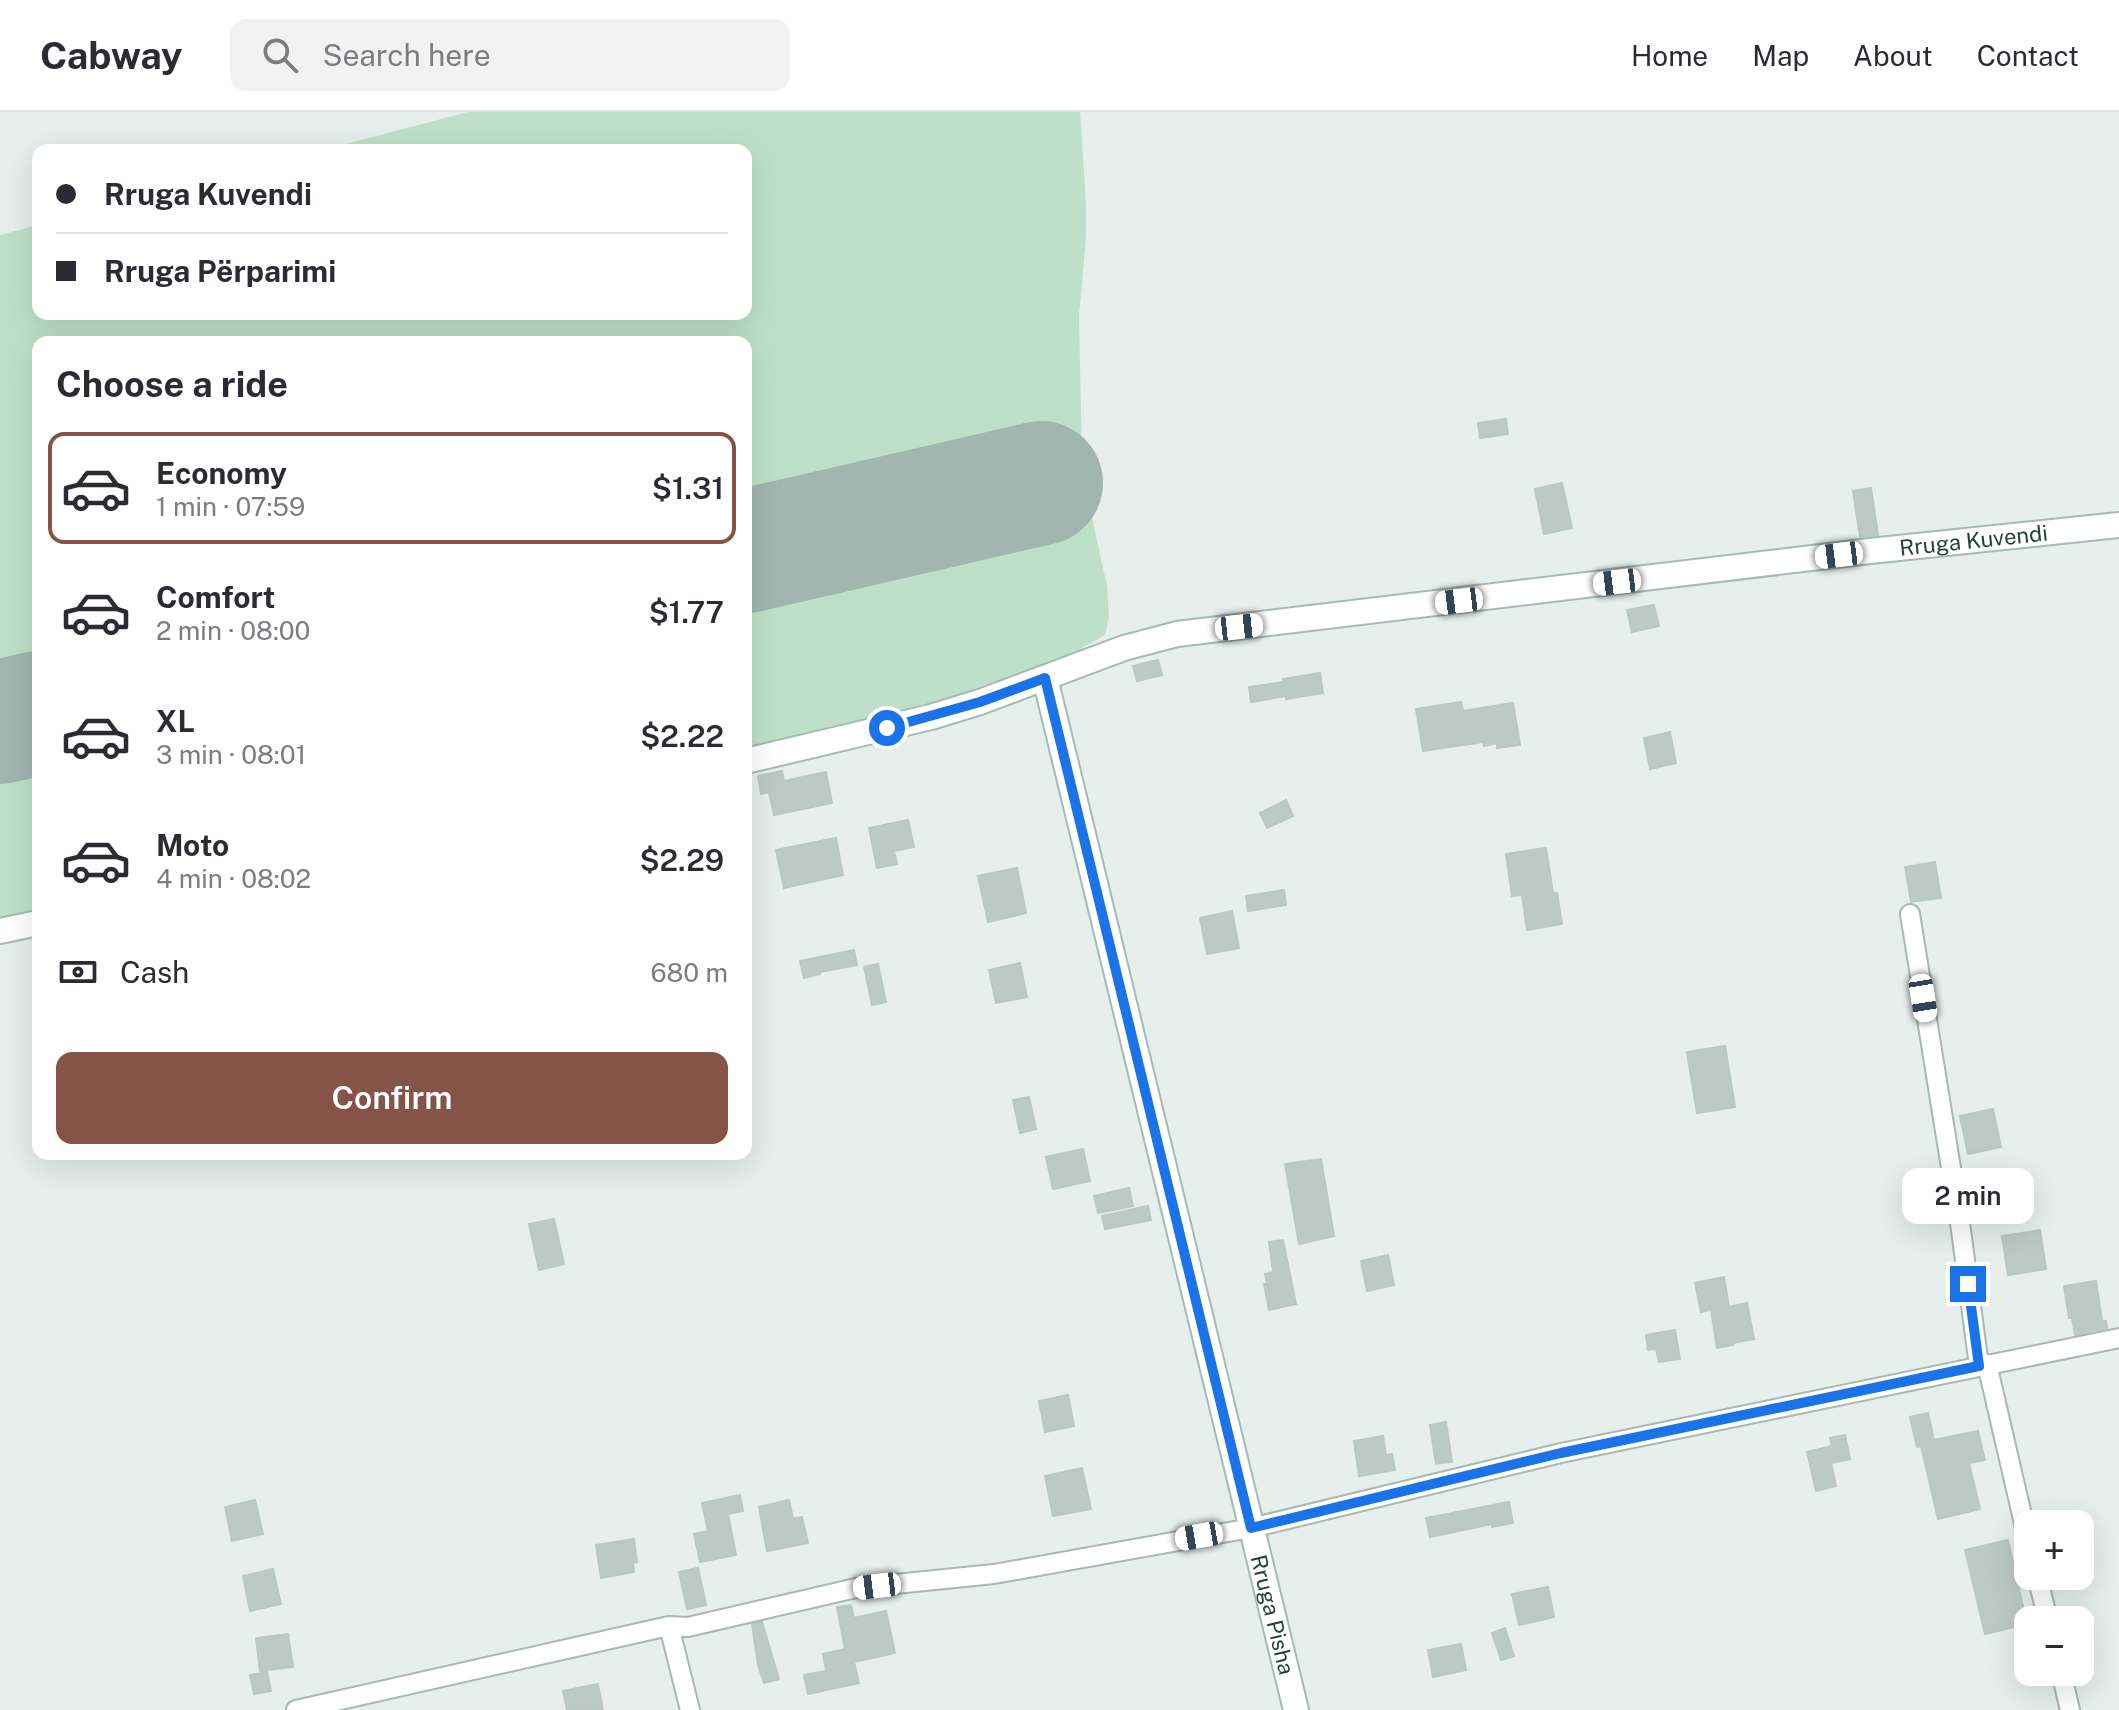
<!DOCTYPE html>
<meta charset="utf-8">
<style>
body{margin:0;font-family:"Public Sans",sans-serif;background:#f2f2f3;color:#2b2b33;height:100vh;display:flex;flex-direction:column;font-size:30px;white-space:nowrap}
*{box-sizing:border-box;margin:0}
p{font-size:26px;color:#7c7c81}
.icon{flex:none;width:44px;height:44px;fill:none;stroke:currentColor;stroke-width:2;stroke-linecap:round;stroke-linejoin:round}
.map{position:relative;flex:1;overflow:hidden}
.side{position:absolute;left:32px;top:224px;width:720px;height:824px;display:flex;flex-direction:column;background:#fff;border-radius:16px;box-shadow:0 8px 32px #0002}
.side>*{flex:none}
.guide{position:absolute;left:32px;top:32px;width:720px;height:176px;border-radius:16px;box-shadow:0 8px 32px #0002;display:grid;align-content:center;height:176px;padding:0 24px;background:#fff}
.controls{position:absolute;left:2014px;top:1398px;display:grid;gap:16px}
.controls a{display:grid;place-items:center;width:80px;height:80px;border-radius:16px;background:#fff;box-shadow:0 8px 32px #0002;font-size:40px}
.end{position:absolute;width:36px;height:36px;margin:-18px;border:10px solid #1a73e8;background:#fff;box-shadow:0 0 0 4px #fff}
.from{border-radius:50%}
.bubble{position:absolute;height:56px;border-radius:16px;background:#fff;box-shadow:0 8px 32px #0002;font-size:26px;font-weight:600;line-height:56px;text-align:center}
.car{position:absolute;width:24px;height:48px;margin:-24px -12px;border-radius:10px;box-shadow:0 0 6px 2px #0007;background:linear-gradient(#fff 24%,#345 0 40%,#fff 0 76%,#345 0 86%,#fff 0)}
.guide b{display:flex;align-items:center;gap:28px;height:76px;font-size:30px}
.guide b+b{border-top:2px solid #e1e1e2}
.guide i{width:20px;height:20px;background:#2b2b33}
ul{padding:0;list-style:none}
li{display:flex;align-items:center;gap:24px;height:112px;margin:0 16px 12px;padding:0 8px;border:4px solid transparent;border-radius:16px}
li div{flex:1}
li b{display:block;font-size:30px}
li em{font-style:normal;font-weight:600}
li.on{border-color:#855347}
li>.icon{width:72px;height:72px;stroke-width:1.5}
h2{padding:0 24px;font-size:36px;line-height:96px}
.pay{display:flex;align-items:center;gap:20px;height:88px;padding:0 24px;font-size:30px}
.pay p{margin-inline-start:auto}
.cta{display:flex;gap:16px;margin-top:auto;padding:16px 24px}
.cta a{flex:1;height:92px;border-radius:16px;background:#855347;color:#fff;font-size:32px;font-weight:600;line-height:92px;text-align:center}
header{display:flex;align-items:center;gap:48px;box-sizing:border-box;height:112px;padding:0 40px;background:#fff;border-bottom:2px solid #e1e1e2}
header strong{font-size:38px}
nav{display:flex;gap:44px;margin-inline-start:auto;font-size:28px}
.search{width:560px;height:72px;background:#f2f2f3;display:flex;align-items:center;gap:20px;box-sizing:border-box;padding:0 28px;border-radius:16px;color:#7c7c81;font-size:30px}
.map>svg:first-child{display:block}
.green{fill:#bfe0c8}
.lines{fill:none;stroke-linecap:round;stroke-linejoin:round}
.runway{stroke:#a2b6b0;stroke-width:124}
.building{fill:#bbcac4;stroke:#b8c9c2;stroke-width:2}
.street-casing{stroke:#a8b8b2;stroke-width:22}
.secondary-casing{stroke:#a4bbb3;stroke-width:28}
.street{stroke:#fff;stroke-width:18}
.secondary{stroke:#fff;stroke-width:24}
.route{stroke:#1a73e8;stroke-width:10}
.labels{text-anchor:middle;stroke-width:6;stroke-linejoin:round;paint-order:stroke}
.street-label{font-size:22px;fill:#24423a;stroke:#f7fbf9}
</style>
<header>
<strong>Cabway</strong>
<div class="search"><svg class="icon" aria-label="search" viewBox="0 0 24 24"><circle cx="10" cy="10" r="6"/><path d="M15 15l6 6"/></svg>Search here</div>
<nav><a>Home</a><a>Map</a><a>About</a><a>Contact</a></nav>
</header>
<div class="map">
<svg width="2119" height="1598" viewBox="0 0 2119 1598">
<rect width="100%" height="100%" fill="#e6efeb"/>
<path class="green" d="M 468,0 L 1080,0 L 1086,92 L 1086,126 L 1079,205 L 1082,347 L 1085,374 L 1107,474 L 1109,505 L 1105,523 L 1077,539 L 970,583 L 746,643 L 746,230 L 38,230 L 38,801 L 0,809 L 0,123 L 38,113 L 38,202 L 746,202 L 746,38 L 323,38 Z"/>
<g class="lines">
<path class="runway" d="M 746,439 L 1041,371
M 0,610 L 38,601"/>
</g>
<path class="building" d="M 1506,307 L 1508,322 L 1480,326 L 1478,311 Z
M 1562,371 L 1572,416 L 1544,422 L 1535,377 Z
M 1871,376 L 1878,423 L 1860,425 L 1853,379 Z
M 1654,493 L 1659,514 L 1632,520 L 1627,498 Z
M 1158,548 L 1162,563 L 1137,569 L 1133,554 Z
M 1320,561 L 1323,581 L 1286,587 L 1286,584 L 1251,590 L 1249,575 L 1284,570 L 1283,567 Z
M 1461,590 L 1463,599 L 1513,591 L 1520,633 L 1497,636 L 1497,631 L 1484,634 L 1483,630 L 1423,639 L 1416,597 Z
M 1670,620 L 1676,651 L 1650,657 L 1644,626 Z
M 782,659 L 784,669 L 826,660 L 832,691 L 774,703 L 769,680 L 761,682 L 758,664 Z
M 1286,688 L 1293,704 L 1267,716 L 1260,701 Z
M 908,708 L 914,735 L 894,739 L 897,752 L 877,756 L 869,716 Z
M 836,726 L 843,763 L 784,776 L 776,738 Z
M 1546,736 L 1553,781 L 1557,781 L 1562,812 L 1527,818 L 1522,783 L 1512,784 L 1506,742 Z
M 1935,750 L 1941,786 L 1911,790 L 1905,755 Z
M 1017,756 L 1026,801 L 988,810 L 978,764 Z
M 1284,778 L 1286,793 L 1248,799 L 1246,784 Z
M 1232,799 L 1239,836 L 1207,842 L 1200,806 Z
M 854,838 L 857,853 L 820,860 L 820,862 L 804,866 L 800,849 Z
M 1020,851 L 1027,885 L 996,891 L 989,858 Z
M 878,852 L 886,890 L 872,893 L 864,855 Z
M 1725,934 L 1735,995 L 1697,1001 L 1687,940 Z
M 1029,985 L 1036,1017 L 1020,1021 L 1013,988 Z
M 1993,997 L 2001,1035 L 1968,1042 L 1960,1004 Z
M 1083,1037 L 1090,1069 L 1053,1077 L 1046,1045 Z
M 1321,1047 L 1334,1124 L 1299,1132 L 1285,1052 Z
M 1129,1076 L 1133,1094 L 1098,1101 L 1094,1084 Z
M 1148,1094 L 1151,1108 L 1105,1117 L 1102,1104 Z
M 554,1107 L 564,1152 L 539,1158 L 529,1112 Z
M 2040,1118 L 2046,1157 L 2008,1163 L 2002,1124 Z
M 1283,1128 L 1296,1192 L 1269,1198 L 1264,1172 L 1267,1172 L 1265,1162 L 1273,1160 L 1269,1130 Z
M 1388,1143 L 1394,1173 L 1367,1179 L 1361,1149 Z
M 1724,1165 L 1729,1195 L 1747,1191 L 1754,1227 L 1733,1231 L 1733,1233 L 1717,1236 L 1711,1198 L 1701,1200 L 1695,1171 Z
M 2096,1169 L 2102,1209 L 2106,1209 L 2107,1216 L 2075,1223 L 2072,1206 L 2069,1206 L 2064,1174 Z
M 1675,1218 L 1680,1247 L 1659,1250 L 1656,1237 L 1648,1238 L 1646,1223 Z
M 1068,1283 L 1074,1314 L 1045,1320 L 1039,1289 Z
M 1928,1301 L 1934,1328 L 1978,1319 L 1985,1348 L 1969,1351 L 1980,1397 L 1938,1407 L 1921,1334 L 1917,1335 L 1910,1305 Z
M 1446,1310 L 1452,1350 L 1436,1352 L 1430,1313 Z
M 1845,1323 L 1850,1347 L 1831,1351 L 1836,1374 L 1816,1379 L 1807,1340 L 1832,1334 L 1830,1326 Z
M 1383,1324 L 1386,1343 L 1392,1342 L 1395,1358 L 1359,1364 L 1354,1329 Z
M 1082,1356 L 1091,1397 L 1053,1404 L 1045,1364 Z
M 740,1383 L 743,1399 L 728,1402 L 736,1443 L 700,1450 L 694,1422 L 708,1419 L 702,1391 Z
M 255,1388 L 263,1422 L 232,1429 L 225,1395 Z
M 789,1388 L 793,1407 L 802,1405 L 808,1431 L 767,1439 L 759,1395 Z
M 1509,1390 L 1513,1411 L 1492,1415 L 1492,1412 L 1430,1425 L 1426,1406 Z
M 634,1427 L 637,1450 L 633,1451 L 634,1460 L 601,1466 L 596,1433 Z
M 2008,1428 L 2027,1512 L 1985,1522 L 1965,1438 Z
M 698,1456 L 706,1493 L 687,1497 L 679,1460 Z
M 273,1457 L 281,1492 L 250,1499 L 243,1464 Z
M 1548,1475 L 1554,1505 L 1519,1513 L 1512,1482 Z
M 851,1493 L 854,1506 L 886,1499 L 895,1541 L 854,1550 L 859,1571 L 808,1582 L 804,1563 L 826,1559 L 823,1542 L 845,1537 L 837,1495 Z
M 762,1510 L 779,1567 L 764,1571 L 758,1553 L 752,1512 Z
M 1505,1516 L 1514,1544 L 1501,1548 L 1492,1521 Z
M 288,1522 L 293,1555 L 260,1559 L 256,1526 Z
M 1461,1532 L 1466,1558 L 1433,1565 L 1428,1538 Z
M 267,1560 L 271,1579 L 254,1582 L 250,1563 Z
M 598,1572 L 603,1598 L 567,1598 L 563,1579 Z"/>
<g class="lines">
<g class="street-casing">
<path id="street" d="M 1910,802 L 1961,1118 L 1979,1254
M 1987,1252 L 2028,1429
M 2037,1464 L 2048,1508
M 669,1514 L 690,1598
M 2061,1560 L 2070,1598
M 296,1598 L 669,1514 L 688,1515 L 856,1476 L 994,1462 L 1251,1416 L 1561,1341 L 2119,1226"/>
</g>
<g class="secondary-casing">
<g id="secondary">
<path id="s1" d="M 1045,566 L 1296,1598"/>
<path id="s2" d="M 746,649 L 931,605 L 980,590 L 1124,536 L 1177,522 L 1870,439 L 2119,413"/>
<path d="M 0,819 L 38,811"/>
</g>
</g>
<use href="#street" class="street"/>
<use href="#secondary" class="secondary"/>
</g>
<g class="lines">
<path class="route" d="M 887,616 L 980,590 L 1045,566 L 1251,1416 L 1561,1341 L 1979,1254 L 1968,1172"/>
</g>
<g class="labels">
<g class="street-label">
<text dy="8" stroke="none"><textPath href="#s2" startOffset="1252">Rruga Kuvendi</textPath></text>
<text dy="8" stroke="none"><textPath href="#s1" startOffset="964">Rruga Pisha</textPath></text>
</g>
</g>
</svg>
<div class="controls">
<a>+</a>
<a>−</a>
</div>
<i class="end from" style="left:887px;top:616px"></i>
<i class="end" style="left:1968px;top:1172px"></i>
<div class="bubble" style="left:1902px;top:1056px;width:132px">2 min</div>
<i class="car" style="left:1839px;top:443px;rotate:263deg"></i>
<i class="car" style="left:1617px;top:470px;rotate:263deg"></i>
<i class="car" style="left:1459px;top:489px;rotate:263deg"></i>
<i class="car" style="left:1239px;top:515px;rotate:84deg"></i>
<i class="car" style="left:1923px;top:886px;rotate:171deg"></i>
<i class="car" style="left:1199px;top:1424px;rotate:260deg"></i>
<i class="car" style="left:877px;top:1474px;rotate:263deg"></i>
<div class="guide">
<b><i class="from"></i>Rruga Kuvendi</b>
<b><i></i>Rruga Përparimi</b>
</div>
<section class="side">
<h2>Choose a ride</h2>
<ul>
<li class="on"><svg class="icon" aria-label="car" viewBox="0 0 24 24"><path d="M5 17H2v-5l4-1 3-4h7l3 4 3 1v5h-3M9 17h6M6 11h13"/><circle cx="7" cy="17" r="2"/><circle cx="17" cy="17" r="2"/></svg><div><b>Economy</b><p>1 min · 07:59</p></div><em>$1.31</em></li>
<li><svg class="icon" aria-label="car" viewBox="0 0 24 24"><path d="M5 17H2v-5l4-1 3-4h7l3 4 3 1v5h-3M9 17h6M6 11h13"/><circle cx="7" cy="17" r="2"/><circle cx="17" cy="17" r="2"/></svg><div><b>Comfort</b><p>2 min · 08:00</p></div><em>$1.77</em></li>
<li><svg class="icon" aria-label="car" viewBox="0 0 24 24"><path d="M5 17H2v-5l4-1 3-4h7l3 4 3 1v5h-3M9 17h6M6 11h13"/><circle cx="7" cy="17" r="2"/><circle cx="17" cy="17" r="2"/></svg><div><b>XL</b><p>3 min · 08:01</p></div><em>$2.22</em></li>
<li><svg class="icon" aria-label="car" viewBox="0 0 24 24"><path d="M5 17H2v-5l4-1 3-4h7l3 4 3 1v5h-3M9 17h6M6 11h13"/><circle cx="7" cy="17" r="2"/><circle cx="17" cy="17" r="2"/></svg><div><b>Moto</b><p>4 min · 08:02</p></div><em>$2.29</em></li>
</ul>
<div class="pay"><svg class="icon" aria-label="cash" viewBox="0 0 24 24"><path d="M3 7h18v10H3z"/><circle cx="12" cy="12" r="2"/></svg>Cash<p>680 m</p></div>
<div class="cta"><a>Confirm</a></div>
</section>
</div>
